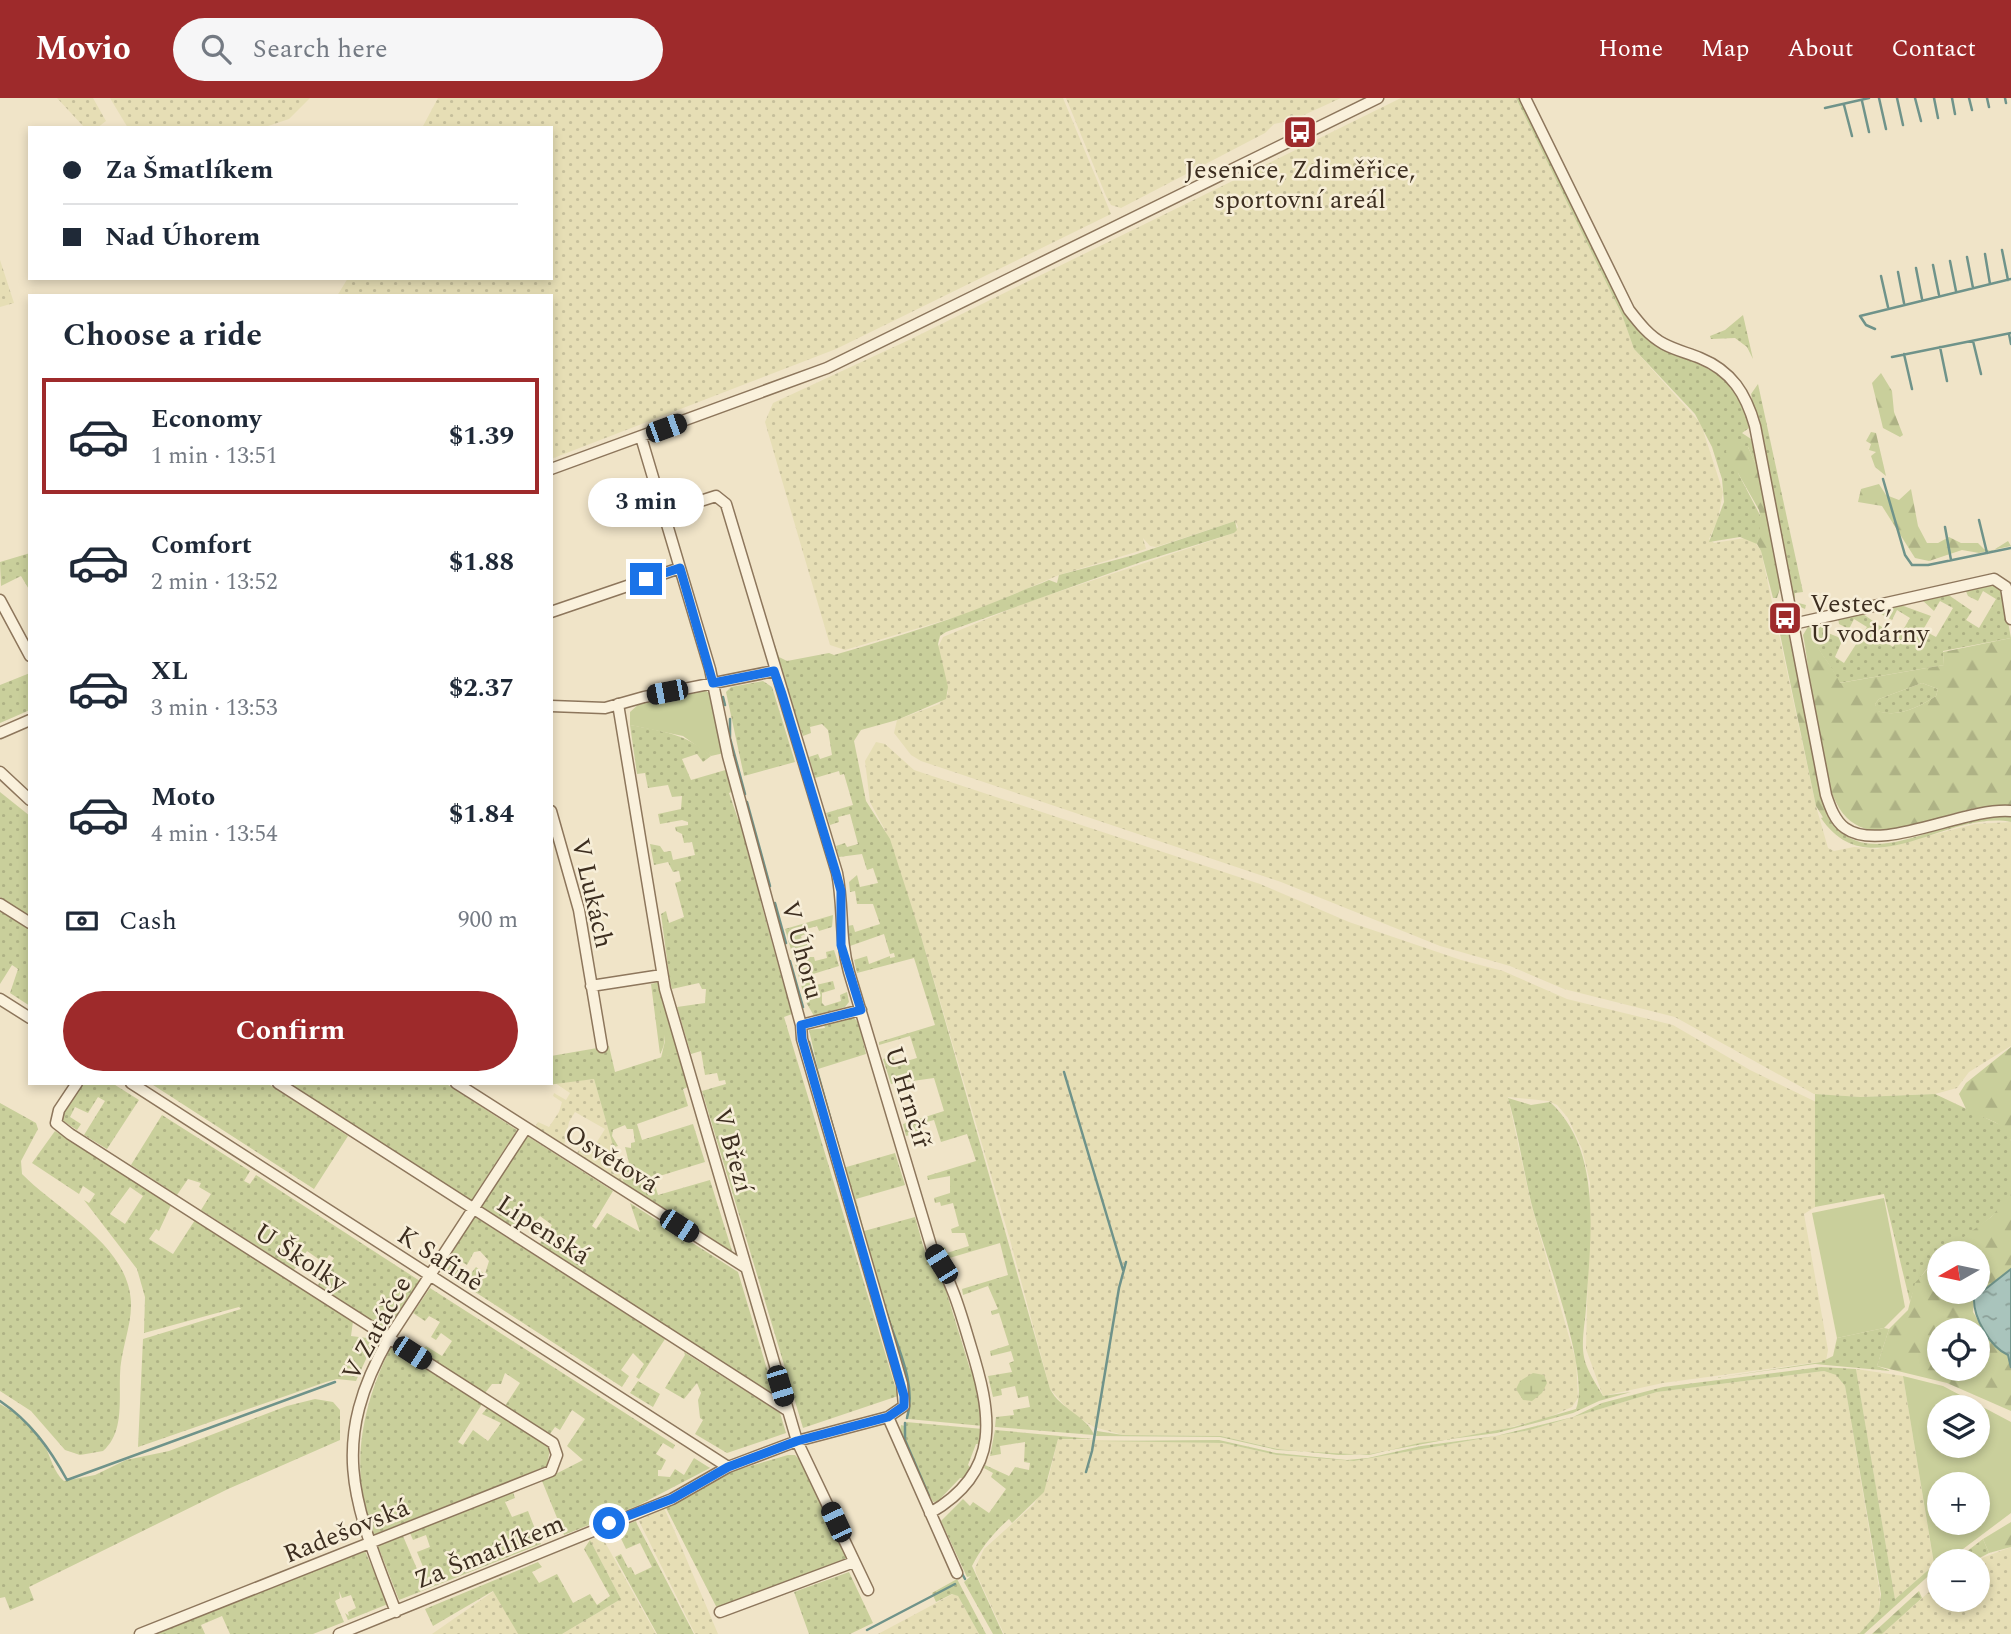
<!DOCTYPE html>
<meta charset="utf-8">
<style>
body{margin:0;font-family:Spectral,serif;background:#f6f6f7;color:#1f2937;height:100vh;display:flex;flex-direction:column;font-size:26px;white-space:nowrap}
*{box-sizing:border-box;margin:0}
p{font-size:23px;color:#747a83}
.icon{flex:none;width:38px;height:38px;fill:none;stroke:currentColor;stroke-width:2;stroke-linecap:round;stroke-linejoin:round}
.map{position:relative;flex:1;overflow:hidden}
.drawer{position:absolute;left:28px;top:196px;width:525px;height:791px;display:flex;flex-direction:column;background:#fff;border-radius:0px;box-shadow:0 4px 10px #0003}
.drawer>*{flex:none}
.banner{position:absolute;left:28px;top:28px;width:525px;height:154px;border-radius:0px;box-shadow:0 4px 10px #0003;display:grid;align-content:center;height:154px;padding:0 35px;background:#fff}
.needle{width:46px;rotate:261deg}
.tools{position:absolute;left:1927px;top:1143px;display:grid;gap:14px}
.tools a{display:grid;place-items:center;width:63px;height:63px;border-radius:50%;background:#fff;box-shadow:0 4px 10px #0003;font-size:35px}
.end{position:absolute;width:32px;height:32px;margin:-16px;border:9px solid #1a73e8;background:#fff;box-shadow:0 0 0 4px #fff}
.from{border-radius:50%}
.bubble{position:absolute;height:49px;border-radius:24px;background:#fff;box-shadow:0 4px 10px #0003;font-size:23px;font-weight:700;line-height:49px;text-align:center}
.car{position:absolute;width:21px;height:42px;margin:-21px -10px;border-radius:9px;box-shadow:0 0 5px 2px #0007;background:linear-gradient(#222 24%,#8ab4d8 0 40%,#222 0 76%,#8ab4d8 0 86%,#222 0)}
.banner b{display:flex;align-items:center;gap:24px;height:66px;font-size:26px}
.banner b+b{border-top:2px solid #e0e1e3}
.banner i{width:18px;height:18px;background:#1f2937}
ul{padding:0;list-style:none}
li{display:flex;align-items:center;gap:21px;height:116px;margin:0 14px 10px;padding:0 21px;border:4px solid transparent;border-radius:0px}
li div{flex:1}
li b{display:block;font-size:26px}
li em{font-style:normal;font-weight:700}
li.selected{border-color:#9e2a2b}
li>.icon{width:63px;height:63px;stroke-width:1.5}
h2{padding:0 35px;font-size:32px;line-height:84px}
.pay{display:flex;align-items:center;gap:18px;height:77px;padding:0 35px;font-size:26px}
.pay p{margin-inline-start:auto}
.button{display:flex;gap:14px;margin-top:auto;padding:14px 35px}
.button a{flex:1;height:80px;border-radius:42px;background:#9e2a2b;color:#fff;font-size:28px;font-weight:700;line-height:80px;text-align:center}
header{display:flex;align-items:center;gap:42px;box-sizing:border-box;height:98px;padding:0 35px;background:#9e2a2b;color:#fff}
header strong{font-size:33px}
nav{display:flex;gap:38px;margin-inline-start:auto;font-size:24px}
.search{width:490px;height:63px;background:#f6f6f7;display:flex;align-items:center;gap:18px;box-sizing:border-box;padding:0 24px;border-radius:38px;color:#747a83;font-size:26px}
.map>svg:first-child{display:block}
.farmland{fill:url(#farmland-dots)}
.grass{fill:url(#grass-dots);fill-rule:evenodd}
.forest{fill:url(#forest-firs);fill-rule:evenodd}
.wetland{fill:url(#wetland-marsh)}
.park{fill:#c9cf9b;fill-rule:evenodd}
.water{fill:url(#water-ripples);stroke:#6f938a;stroke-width:2}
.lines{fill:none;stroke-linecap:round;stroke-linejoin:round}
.stream{stroke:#6f938a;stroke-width:2.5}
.minor-casing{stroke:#8d765c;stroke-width:13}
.minor{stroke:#faf1dc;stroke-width:10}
.route{stroke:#1a73e8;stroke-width:9}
.labels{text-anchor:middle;stroke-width:5;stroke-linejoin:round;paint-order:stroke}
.poi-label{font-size:26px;fill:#3d2e20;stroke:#f7eed8}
.street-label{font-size:26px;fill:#3d2e20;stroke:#f7eed8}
</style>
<header>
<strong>Movio</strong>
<div class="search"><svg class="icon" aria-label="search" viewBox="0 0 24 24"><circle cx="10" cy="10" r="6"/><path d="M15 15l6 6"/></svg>Search here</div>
<nav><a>Home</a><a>Map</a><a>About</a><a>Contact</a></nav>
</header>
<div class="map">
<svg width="2011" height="1536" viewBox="0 0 2011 1536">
<defs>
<pattern id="farmland-dots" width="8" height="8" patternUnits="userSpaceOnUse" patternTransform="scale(1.75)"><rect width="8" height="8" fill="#e6deb5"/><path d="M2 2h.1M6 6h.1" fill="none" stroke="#c6bf9b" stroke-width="1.8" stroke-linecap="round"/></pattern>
<pattern id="grass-dots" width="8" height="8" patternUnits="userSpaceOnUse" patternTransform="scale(1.75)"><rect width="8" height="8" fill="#c9cf9b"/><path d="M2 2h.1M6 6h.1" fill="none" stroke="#aeb285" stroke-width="1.8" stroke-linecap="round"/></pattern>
<pattern id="forest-firs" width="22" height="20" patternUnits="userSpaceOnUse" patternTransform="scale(1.75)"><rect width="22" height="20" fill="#c9cf9b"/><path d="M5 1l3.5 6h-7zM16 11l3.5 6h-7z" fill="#aeb285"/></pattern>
<pattern id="wetland-marsh" width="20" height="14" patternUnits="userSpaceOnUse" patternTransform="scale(1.75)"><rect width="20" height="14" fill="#c9cf9b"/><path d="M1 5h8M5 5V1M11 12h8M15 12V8" fill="none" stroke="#aeb285"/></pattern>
<pattern id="water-ripples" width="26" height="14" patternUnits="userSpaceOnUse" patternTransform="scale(1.75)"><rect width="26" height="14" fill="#a9c4bc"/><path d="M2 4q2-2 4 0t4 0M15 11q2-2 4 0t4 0" fill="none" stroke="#8ba098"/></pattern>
</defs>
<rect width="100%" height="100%" fill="#f0e4c8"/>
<path class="farmland" d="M 57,0 L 93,0 L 106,23 L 97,30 L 84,29 Z
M 110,0 L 310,0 L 289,21 L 262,30 L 128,30 Z
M 438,0 L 1063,0 L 1111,116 L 836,251 L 551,361 L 551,198 L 337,198 L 348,180 L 551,180 L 551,30 L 422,30 Z
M 1066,0 L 1341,0 L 1293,22 L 1274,26 L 1265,35 L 1121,110 L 1111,107 L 1106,98 Z
M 1401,0 L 1516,0 L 1622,217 L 1634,251 L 1701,326 L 1723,394 L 1718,421 L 1709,441 L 1714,445 L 1745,440 L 1755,444 L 1761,453 L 1816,708 L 1828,750 L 1834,753 L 1854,749 L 1877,751 L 1975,726 L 2011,724 L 2011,948 L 1969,974 L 1957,990 L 1935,996 L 1861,999 L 1814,996 L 1675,919 L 1564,891 L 1510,868 L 1440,848 L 1281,784 L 921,663 L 911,657 L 894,635 L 897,622 L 939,606 L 948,595 L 938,549 L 943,539 L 1025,505 L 1234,435 L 1238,429 L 1235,423 L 1156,449 L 1150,448 L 1143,440 L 1146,451 L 1059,477 L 969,515 L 845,552 L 830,547 L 765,324 L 773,305 L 911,241 Z
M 0,162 L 14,205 L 0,209 Z
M 876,644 L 885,646 L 914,672 L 1260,786 L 1349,824 L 1461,862 L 1503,873 L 1567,901 L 1673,927 L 1750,972 L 1816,1004 L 1815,1109 L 1804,1116 L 1828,1252 L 1826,1263 L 1663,1285 L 1603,1298 L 1586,1251 L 1590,1085 L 1582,1051 L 1568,1020 L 1557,1007 L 1548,1003 L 1508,999 L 1531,1106 L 1576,1263 L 1578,1300 L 1572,1309 L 1547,1320 L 1499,1332 L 1369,1356 L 1339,1357 L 1279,1351 L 1221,1338 L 1123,1337 L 1094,1329 L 1071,1315 L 1050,1291 L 1010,1142 L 921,838 L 885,732 L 870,704 L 865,663 Z
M 594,981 L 624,1086 L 576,1056 L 580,1051 L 590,1055 L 605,1031 L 575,1014 L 569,1024 L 564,1048 L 535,1029 L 538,1024 L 549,1029 L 559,1014 L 562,1004 L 553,998 L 554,995 L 566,1002 L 570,995 L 555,985 Z
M 1856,1271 L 1903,1278 L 1934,1467 L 1895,1501 Z
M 1824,1273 L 1836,1277 L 1845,1288 L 1880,1496 L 1879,1513 L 1859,1536 L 1004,1536 L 976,1475 L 975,1470 L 984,1451 L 1034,1406 L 1048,1382 L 1058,1341 L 1223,1345 L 1277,1357 L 1354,1363 L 1530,1332 L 1657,1294 Z
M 664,1410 L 675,1434 L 718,1536 L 695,1536 L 639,1423 Z
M 601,1437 L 656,1536 L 562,1536 L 621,1501 L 590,1442 Z
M 2011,1449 L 2011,1536 L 1882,1536 L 1939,1485 L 1939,1502 L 1978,1502 L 1978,1463 L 1974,1463 Z
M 494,1493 L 518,1536 L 432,1536 L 455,1520 Z
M 953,1496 L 958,1498 L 979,1536 L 878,1536 Z"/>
<path class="grass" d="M 1516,0 L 1520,0 L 1633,226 C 1675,276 1732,251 1749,330 L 1742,335 L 1751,341 L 1759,374 L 1748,349 L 1737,347 L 1738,375 L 1762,421 L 1757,446 L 1740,439 L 1709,444 L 1724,404 L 1722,381 L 1712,349 L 1695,316 L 1634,251 L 1622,217 Z
M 1743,217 L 1753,261 L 1747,249 L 1735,240 L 1711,241 L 1710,238 L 1725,232 Z
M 1758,286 L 1803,494 L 1795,495 L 1795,504 L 1806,507 L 1805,511 L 1794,506 L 1751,296 Z
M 1235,423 L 1237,432 L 1234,435 L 1141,464 L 946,534 L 940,538 L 938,546 L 948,589 L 946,601 L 897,622 L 861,632 L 854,643 L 866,703 L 890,741 L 921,838 L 1050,1291 C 1060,1311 1088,1319 1094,1337 L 995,1329 L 996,1319 L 1014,1317 L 1013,1312 L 1030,1309 L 1028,1298 L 1018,1300 L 1015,1288 L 1001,1291 L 1002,1297 L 993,1299 L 988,1278 L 1012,1274 L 1009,1265 L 1014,1263 L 1011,1253 L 991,1258 L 990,1253 L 1009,1247 L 999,1215 L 992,1217 L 991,1213 L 998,1211 L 988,1188 L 963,1197 L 962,1191 L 1008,1177 L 1000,1145 L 946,1161 L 940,1151 L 945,1149 L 947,1155 L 969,1148 L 965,1135 L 952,1135 L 951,1131 L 959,1128 L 953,1105 L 941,1108 L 940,1104 L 935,1105 L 934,1100 L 950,1095 L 950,1078 L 928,1082 L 927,1078 L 976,1063 L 967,1036 L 941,1044 L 934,1022 L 919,1026 L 921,1034 L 906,1038 L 903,1026 L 944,1013 L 934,980 L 891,986 L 883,961 L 893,958 L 896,966 L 917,960 L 910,938 L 879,947 L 879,944 L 935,927 L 914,860 L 857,875 L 854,862 L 867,858 L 869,866 L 890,858 L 890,860 L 895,859 L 894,855 L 890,856 L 884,836 L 850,848 L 847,828 L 853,827 L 855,834 L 880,826 L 873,806 L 857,806 L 855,793 L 850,794 L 849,784 L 857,777 L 860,789 L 878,785 L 873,770 L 867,772 L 862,756 L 839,759 L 836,748 L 845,745 L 847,749 L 858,746 L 850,716 L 838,719 L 839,724 L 830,727 L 826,715 L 853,707 L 844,676 L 840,677 L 839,673 L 815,680 L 809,659 L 818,656 L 820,661 L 832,657 L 828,632 L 822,626 L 810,629 L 811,635 L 803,638 L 772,548 L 775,547 L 779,559 L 787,563 L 829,555 L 834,557 C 897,539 958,520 1019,494 C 1029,489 1039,487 1049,482 L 1057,485 L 1059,477 L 1134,457 Z
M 30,455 L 30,493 L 21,478 L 1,488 L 0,464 Z
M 1997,486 L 2002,492 L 2011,540 L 1943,553 L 1944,567 L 1839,585 C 1829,560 1816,556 1809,527 L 1817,524 L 1827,530 L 1828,535 L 1843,541 L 1835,559 L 1844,565 L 1867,529 L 1854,521 L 1849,531 L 1839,526 L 1838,519 L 1860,514 L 1886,532 L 1881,541 L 1893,549 L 1910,520 L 1897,512 L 1892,522 L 1881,516 L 1878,510 L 1898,506 L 1931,518 L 1923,532 L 1936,539 L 1953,510 L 1940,503 L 1934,513 L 1921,501 L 1947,496 L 1972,513 L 1966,522 L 1979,530 L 1996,501 L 1983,493 L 1978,503 L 1968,498 L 1965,491 Z
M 30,575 L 30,612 L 0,625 L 0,587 Z
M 763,583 L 772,589 L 795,664 L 744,678 L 726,594 L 731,589 Z
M 1922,585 L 1938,591 L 1936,598 C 1919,609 1898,620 1877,613 L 1875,606 L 1879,601 Z
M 630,627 C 662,633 687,636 711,658 L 703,664 L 697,656 L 682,661 L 691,682 L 729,671 L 734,693 L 729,695 L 738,721 L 741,721 L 750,752 L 747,753 L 749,759 L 753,758 L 757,779 L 755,780 L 759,784 L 761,805 L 783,884 L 788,883 L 796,918 L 795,927 L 792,916 L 784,919 L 898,1298 L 803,1330 L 702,993 L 726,986 L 725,982 L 719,983 L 717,975 L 705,977 L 701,953 L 691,956 L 677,909 L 705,905 L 706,891 L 702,891 L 699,885 L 672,891 L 670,884 L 661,816 L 666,813 L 669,825 L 684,819 L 675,785 L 681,783 L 679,773 L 673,774 L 668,764 L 654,767 L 650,746 L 660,748 L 664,754 L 671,753 L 673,762 L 695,757 L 692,744 L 684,745 L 682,736 L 676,733 L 675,729 L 688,727 L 688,724 L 682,722 L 660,726 L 658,716 L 681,711 L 682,698 L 672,699 L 668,687 L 648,690 L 645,675 L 637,676 Z
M 0,694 L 30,718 L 30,819 L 0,799 Z
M 1825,710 C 1853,777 1925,732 1973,720 C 1985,717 1999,717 2011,719 L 2011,724 C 1947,711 1869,791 1821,720 L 1827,718 Z
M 0,813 L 30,832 L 30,908 L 10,895 L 18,871 L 12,867 L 0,886 Z
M 833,817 L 832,829 L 819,833 L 817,828 L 807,831 L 808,835 L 801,838 L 803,844 L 809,843 L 811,851 L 806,853 L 808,859 L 814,859 L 815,863 L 827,860 L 826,854 L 834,852 L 839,868 L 813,876 L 816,887 L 833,883 L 835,891 L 822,895 L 822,905 L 825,908 L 841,903 L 840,897 L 847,894 L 849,904 L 845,909 L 814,918 L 806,904 L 785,831 Z
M 659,884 L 663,894 C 656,914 672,937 660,956 L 651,886 Z
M 847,920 L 854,920 L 859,925 L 866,956 L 818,971 L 809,932 L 825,930 L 824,927 Z
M 609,948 L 615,974 L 681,953 L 691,988 L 683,991 L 688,1008 L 637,1026 L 642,1042 L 693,1026 L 705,1064 L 653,1080 L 658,1097 L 710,1082 L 733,1156 L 624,1086 L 621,1075 L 629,1075 L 624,1071 L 630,1069 L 625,1049 L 631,1050 L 631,1045 L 635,1044 L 633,1031 L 627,1031 L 625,1027 L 613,1032 L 612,1038 L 618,1048 L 614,1049 L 617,1062 L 594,981 L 547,987 L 551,985 L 551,958 Z
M 83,985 L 112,985 L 139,1002 L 107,1051 L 84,1037 L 105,1003 L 98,999 L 88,1015 L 75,1009 L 70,1019 L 81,1026 L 77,1032 L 60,1021 Z
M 150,985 L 267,985 L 348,1038 L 314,1091 Z
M 288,985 L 445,985 L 517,1032 L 471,1103 Z
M 1815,996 L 1861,999 L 1935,996 L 2007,1030 L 2011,1043 L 2011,1096 C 1981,1142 1925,1147 1910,1204 L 1884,1096 L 1815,1109 Z
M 1508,1000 L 1531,1007 L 1550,1004 C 1604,1053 1590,1144 1586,1210 C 1585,1225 1581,1244 1584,1259 C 1586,1271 1596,1286 1603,1298 L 1631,1294 L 1599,1303 L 1573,1315 L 1497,1335 L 1419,1345 L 1369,1357 L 1277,1352 L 1220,1339 L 1096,1338 L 1097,1333 L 1123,1337 L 1221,1338 L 1278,1351 L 1339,1357 L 1369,1356 L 1514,1329 L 1576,1311 C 1591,1273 1542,1149 1531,1104 C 1523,1070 1518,1034 1508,1000 Z
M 0,1005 L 36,1025 L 38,1031 L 21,1063 L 22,1076 C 58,1113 128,1146 131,1204 C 132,1228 120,1253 120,1278 C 119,1303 124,1335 103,1353 L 80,1357 L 65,1352 L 31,1313 L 0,1293 Z
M 162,1017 L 250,1073 L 244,1083 L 250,1086 L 256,1077 L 420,1183 L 388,1233 L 318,1187 L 334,1160 L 329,1157 L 324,1165 L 307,1153 L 294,1172 L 201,1112 L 211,1096 L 199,1089 L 201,1085 L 188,1081 L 177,1097 L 131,1067 Z
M 55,1033 L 171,1107 L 159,1133 L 156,1131 L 149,1141 L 173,1156 L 195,1122 L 353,1223 L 351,1238 L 367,1240 L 372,1248 L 356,1283 L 337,1281 L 326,1284 L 138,1349 L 143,1241 L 241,1211 L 239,1209 L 144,1235 L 145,1199 L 137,1171 L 84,1102 L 89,1105 L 95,1096 L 83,1088 L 79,1096 L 32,1065 ZM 130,1089 L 143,1098 L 125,1126 L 110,1116 Z
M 527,1038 L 613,1093 L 592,1128 L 596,1131 L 607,1115 L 640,1134 L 630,1105 L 738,1174 L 775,1298 L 539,1147 L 552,1127 L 540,1118 L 535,1124 L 523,1117 L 514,1131 L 481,1109 Z
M 895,1055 L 905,1087 L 856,1101 L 864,1133 L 915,1119 L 925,1154 L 943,1183 L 970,1271 L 973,1270 L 979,1292 L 976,1293 L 977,1298 L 982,1300 L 983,1328 L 908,1321 L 909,1292 L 843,1070 Z
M 475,1119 L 665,1241 L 639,1281 L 636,1279 L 644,1266 L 633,1255 L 621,1272 L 629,1278 L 622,1289 L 441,1172 ZM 480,1153 L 489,1163 L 485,1176 L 476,1169 L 469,1178 L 450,1167 L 455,1159 L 467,1167 L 474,1154 Z
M 430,1190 L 675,1347 L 673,1351 L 663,1345 L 656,1356 L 666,1362 L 661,1372 L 658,1372 L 658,1378 L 670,1379 L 675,1371 L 684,1377 L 694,1360 L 710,1370 L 639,1407 L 564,1437 L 542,1383 L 583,1362 L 567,1348 L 585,1321 L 572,1312 L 560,1332 L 555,1329 L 550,1336 L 505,1308 L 520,1285 L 505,1275 L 501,1286 L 492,1286 L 485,1295 L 421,1254 L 426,1248 L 442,1258 L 452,1243 L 441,1235 L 436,1242 L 431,1239 L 440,1224 L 429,1218 L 425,1223 L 413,1215 Z
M 1884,1230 L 1889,1231 L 1877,1268 L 1891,1273 L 1815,1266 L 1714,1280 L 1821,1264 L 1833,1258 L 1837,1240 Z
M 391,1249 L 482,1306 L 458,1344 L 463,1347 L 473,1332 L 488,1343 L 501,1325 L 482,1316 L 487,1310 L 550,1350 L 547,1368 L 373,1437 C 349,1372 361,1309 391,1249 Z
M 684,1254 L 780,1315 L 786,1335 L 727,1355 L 695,1336 L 703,1322 L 700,1320 L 698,1302 L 701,1295 L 697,1285 L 684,1301 L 665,1290 L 685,1257 Z
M 1821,1269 L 1856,1271 L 1895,1501 L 1934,1467 L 1935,1472 L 1864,1536 L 1859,1536 L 1879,1513 L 1881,1496 L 1845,1288 L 1836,1277 L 1824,1273 L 1657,1294 L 1530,1332 L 1354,1363 L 1277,1357 L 1223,1345 L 1096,1343 L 1219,1342 L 1276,1355 L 1347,1362 L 1368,1360 L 1421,1348 L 1496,1338 L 1573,1319 L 1602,1305 L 1663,1289 Z
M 638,1283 L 660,1296 L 653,1309 L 630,1295 Z
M 315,1301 L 333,1304 L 340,1312 L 340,1342 L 228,1391 L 29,1489 L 34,1502 L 10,1512 L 5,1499 L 0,1500 L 0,1306 C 19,1316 36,1329 45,1348 C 51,1360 54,1375 64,1383 L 95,1377 L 126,1362 L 169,1353 L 287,1308 Z
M 906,1324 L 983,1331 L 980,1346 L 976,1346 L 968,1367 L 971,1370 L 965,1380 L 960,1380 L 941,1400 L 942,1403 L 933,1404 L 929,1396 L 926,1396 L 900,1336 L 901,1327 L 905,1328 Z
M 995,1332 L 1093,1341 L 1058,1341 L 1044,1394 L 1012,1425 L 1009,1421 C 994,1434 981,1450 972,1468 L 1003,1536 L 993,1536 L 964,1484 L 971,1478 L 967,1479 L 941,1423 L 963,1401 L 970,1408 L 973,1404 L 989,1415 L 1006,1391 L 991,1379 L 993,1375 L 984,1370 L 985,1367 L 1009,1378 L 1015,1369 L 1029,1372 L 1030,1365 L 1024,1364 L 1025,1344 L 1000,1348 L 1001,1356 L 990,1358 Z
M 788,1357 L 795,1357 L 804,1366 L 847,1461 L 718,1512 L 666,1410 L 733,1373 Z
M 513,1394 L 515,1400 L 505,1404 L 512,1419 L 528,1413 L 541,1446 L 399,1502 L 378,1448 L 403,1438 L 420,1478 L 426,1476 L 417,1454 L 430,1449 L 426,1437 L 413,1442 L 410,1435 Z
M 636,1423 L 637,1426 L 694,1536 L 657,1536 L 615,1459 L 621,1456 L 628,1470 L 631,1469 L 635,1477 L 652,1469 L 640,1445 L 626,1451 L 616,1430 Z
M 1983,1441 L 1989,1455 L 1974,1463 L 1954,1463 Z
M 590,1442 L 621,1501 L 562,1536 L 518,1536 L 493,1493 L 433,1528 L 425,1511 L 538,1464 L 542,1469 L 532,1474 L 539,1485 L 557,1476 L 573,1505 L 590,1496 L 597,1507 L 610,1498 L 584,1451 Z
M 365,1453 L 388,1506 L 348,1522 L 345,1515 L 349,1518 L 348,1514 L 356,1510 L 351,1497 L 342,1500 L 339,1493 L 340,1500 L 335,1503 L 344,1524 L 313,1536 L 230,1536 L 222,1518 L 201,1527 L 205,1536 L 154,1536 Z
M 849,1474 L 873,1525 L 850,1536 L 809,1536 L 794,1494 Z
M 957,1481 L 986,1536 L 979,1536 L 958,1498 L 952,1496 L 936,1504 L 932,1495 Z"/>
<path class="forest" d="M 1881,275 L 1892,293 L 1894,314 L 1903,337 L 1900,339 L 1883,330 L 1872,285 Z
M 1871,334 L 1876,335 L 1886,378 L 1875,369 L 1871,358 L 1876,354 L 1869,352 L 1871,346 L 1866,343 Z
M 1733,343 L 1748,349 L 1759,374 L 1781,487 L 1777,500 L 1773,500 L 1761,453 L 1757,446 L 1761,421 L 1759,412 L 1726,354 L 1727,348 Z
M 1879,386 L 1886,397 L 1899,402 L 1911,391 L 1918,428 L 1927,445 L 1938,445 L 1949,439 L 1961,445 L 1978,445 L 1984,451 L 1992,453 L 2008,443 L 2011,448 L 1979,455 L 1962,452 L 1929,463 L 1915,460 L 1882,408 L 1858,404 L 1861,391 Z
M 1784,515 L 1827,718 L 1824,721 L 1816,708 L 1776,517 Z
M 1809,527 C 1816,554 1829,561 1840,585 L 1944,567 L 1943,554 L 2011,540 L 2011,709 C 1972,704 1939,722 1902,731 C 1885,736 1861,734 1847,720 C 1816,690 1812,580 1803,537 ZM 1922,585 L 1938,591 L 1936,598 C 1919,609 1898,620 1878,613 L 1875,606 L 1879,601 Z
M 2011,949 L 2011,1043 C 2003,1020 1984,1023 1966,1011 L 1959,996 L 1966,985 Z
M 2011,1096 L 2011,1171 L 1974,1200 L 1973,1214 L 1989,1240 L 2008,1257 L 2011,1270 L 2011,1313 L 1947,1285 L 1877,1268 L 1889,1231 L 1908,1212 L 1915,1185 L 1939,1158 L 1939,1194 L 1978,1194 L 1978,1155 L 1942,1155 L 1991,1119 ZM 1939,1232 L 1978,1232 L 1978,1270 L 1939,1270 Z
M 2011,1424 L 2011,1449 L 1989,1455 L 1983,1441 Z
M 1919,1493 L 1922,1500 L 1882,1536 L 1872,1536 Z"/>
<path class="wetland" d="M 1533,1275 L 1544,1277 L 1547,1285 L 1542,1295 L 1532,1303 L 1523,1302 L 1516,1291 L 1520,1283 Z"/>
<path class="park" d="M 705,592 L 713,598 L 724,655 L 711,658 L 683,638 L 630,627 L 630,614 L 640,605 Z
M 663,894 L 681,953 L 661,960 L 665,943 L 659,904 Z
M 1884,1100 L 1905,1209 L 1884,1230 L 1837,1240 L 1812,1115 Z
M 1903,1278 L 1943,1288 L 2011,1324 L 2011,1415 L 1947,1463 L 1939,1463 L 1935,1472 ZM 1978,1309 L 1978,1348 L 1939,1348 L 1939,1309 ZM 1978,1386 L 1978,1424 L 1939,1424 L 1939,1386 Z"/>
<path class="water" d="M 2011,1171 L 2011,1270 L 2008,1257 C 1990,1249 1973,1219 1974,1200 Z"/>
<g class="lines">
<path class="stream" d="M 1879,0 L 1886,31
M 1897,0 L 1903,27
M 1915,0 L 1921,23
M 1934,0 L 1938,20
M 1952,0 L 1955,16
M 1969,0 L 1972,12
M 1987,0 L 1989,9
M 2005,0 L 2006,5
M 1862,3 L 1869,34
M 1844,7 L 1852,38
M 1825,10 L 1869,0
M 2002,152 L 2008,182
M 1985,156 L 1990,186
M 1967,159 L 1973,190
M 1950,163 L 1956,193
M 1933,167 L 1939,197
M 1916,170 L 1922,201
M 1898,174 L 1904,205
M 1881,178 L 1888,209
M 1875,231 L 1866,227 L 1860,218 L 2011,181
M 2009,236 L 2011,246
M 1973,243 L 1981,276
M 1940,249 L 1947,283
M 1904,256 L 1912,291
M 1892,259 L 2011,235
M 1883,381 L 1905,457 L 1912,467 L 1928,467 L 2011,450
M 1979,422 L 1987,455
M 1945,429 L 1951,462
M 723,599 L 725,607
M 730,621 L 730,640 L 745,696
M 747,704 L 770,788
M 775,805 L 786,845
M 790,863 L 803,909
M 809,944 L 841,1058
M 1064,974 L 1123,1172
M 887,1216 C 897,1249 917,1286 907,1320
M 0,1303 C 30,1323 50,1351 67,1382 L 335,1284
M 905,1325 L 905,1342 L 929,1398
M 1086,1374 L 1092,1353 L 1119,1190 L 1126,1164
M 960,1472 L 965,1481
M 867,1532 L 955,1486"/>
<g class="minor-casing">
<path id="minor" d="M 1525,0 L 1629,212 C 1639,225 1649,238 1664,246 C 1675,252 1688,255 1700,260 C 1732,273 1746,296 1755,328 L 1826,697 C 1830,709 1835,723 1845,730 C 1881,756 1964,709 2011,713
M 551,371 L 827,270 L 1378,0
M 663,415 L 716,398 L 726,406 L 837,775 C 844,809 839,839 849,874 L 932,1151 C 951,1181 960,1212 970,1246 C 991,1314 1004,1373 930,1415
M 0,502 L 30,558
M 551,514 L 680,470
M 1793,526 L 1994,481 L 2006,489 L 2011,521
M 618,606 L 665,891 L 797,1343 L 868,1492
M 551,608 L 605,610 L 644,599 L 774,573
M 0,635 L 30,622
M 0,674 L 30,702
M 551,713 L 579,812 L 602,949
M 0,806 L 30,825
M 591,888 L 662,877
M 0,901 L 30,920
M 801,927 L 861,912
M 77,985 L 59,1012 L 56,1025 L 70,1036 L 553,1345 L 557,1357 L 551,1373 L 140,1536
M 131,985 L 728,1369
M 278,985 L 787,1312
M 456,985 L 745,1169
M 888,1319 L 957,1475
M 396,1514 C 355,1407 327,1348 389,1240 L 526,1030
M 720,1514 L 854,1464
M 339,1536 L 672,1401 L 728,1369 L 797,1343 L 888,1319 L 904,1308 L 902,1286 L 802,941 L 801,927 L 728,658 L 710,571 L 641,339"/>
</g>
<use href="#minor" class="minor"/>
</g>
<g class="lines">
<path class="route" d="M 609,1425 L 672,1401 L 728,1369 L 797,1343 L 888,1319 L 904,1308 L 904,1298 L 802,941 L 801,927 L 861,912 L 841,847 L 841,793 L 836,775 L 782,596 L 774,573 L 713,585 L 680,470 L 646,481"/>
</g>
<defs>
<g id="bus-square" transform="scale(1.75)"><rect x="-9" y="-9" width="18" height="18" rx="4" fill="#9e2a2b" stroke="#f7eed8"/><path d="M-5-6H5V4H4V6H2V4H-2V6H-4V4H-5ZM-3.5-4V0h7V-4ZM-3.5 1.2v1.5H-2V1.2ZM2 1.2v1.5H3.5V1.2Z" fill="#fff"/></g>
</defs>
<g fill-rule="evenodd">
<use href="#bus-square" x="1300" y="34"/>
<use href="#bus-square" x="1785" y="520"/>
</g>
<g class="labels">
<g class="poi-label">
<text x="1300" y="80">Jesenice, Zdiměřice,<tspan x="1300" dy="30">sportovní areál</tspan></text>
<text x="1810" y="514" text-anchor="start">Vestec,<tspan x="1810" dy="30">U vodárny</tspan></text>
</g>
<g class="street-label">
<text transform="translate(593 795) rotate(77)" y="9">V Lukách</text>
<text transform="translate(803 852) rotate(75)" y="9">V Úhoru</text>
<text transform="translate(909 999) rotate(73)" y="9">U Hrnčíř</text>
<text transform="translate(734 1052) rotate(74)" y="9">V Březí</text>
<text transform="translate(612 1060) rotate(32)" y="9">Osvětová</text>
<text transform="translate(544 1131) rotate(33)" y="9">Lipenská</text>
<text transform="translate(301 1159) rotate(33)" y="9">U Školky</text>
<text transform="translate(441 1160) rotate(33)" y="9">K Safině</text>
<text transform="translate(376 1230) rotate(-61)" y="9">V Zatáčce</text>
<text transform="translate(346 1432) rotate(-22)" y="9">Radešovská</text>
<text transform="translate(489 1453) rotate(-22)" y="9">Za Šmatlíkem</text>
</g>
</g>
</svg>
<div class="tools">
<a><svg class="needle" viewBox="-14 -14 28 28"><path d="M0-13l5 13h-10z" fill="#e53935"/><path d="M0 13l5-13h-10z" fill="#747a83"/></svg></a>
<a><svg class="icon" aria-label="locate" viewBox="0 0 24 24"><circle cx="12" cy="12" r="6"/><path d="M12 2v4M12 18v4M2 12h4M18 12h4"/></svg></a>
<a><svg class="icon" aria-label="layers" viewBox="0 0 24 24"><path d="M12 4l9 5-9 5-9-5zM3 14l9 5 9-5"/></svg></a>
<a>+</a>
<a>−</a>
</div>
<i class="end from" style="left:609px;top:1425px"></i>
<i class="end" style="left:646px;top:481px"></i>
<div class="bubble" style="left:588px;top:380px;width:116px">3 min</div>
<i class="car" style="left:666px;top:330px;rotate:70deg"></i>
<i class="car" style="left:667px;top:594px;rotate:259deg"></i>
<i class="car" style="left:679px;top:1128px;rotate:123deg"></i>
<i class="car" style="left:941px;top:1166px;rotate:328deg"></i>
<i class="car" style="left:412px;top:1255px;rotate:123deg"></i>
<i class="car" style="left:780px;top:1288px;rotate:163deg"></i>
<i class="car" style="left:836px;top:1424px;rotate:335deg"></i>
<div class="banner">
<b><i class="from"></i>Za Šmatlíkem</b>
<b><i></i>Nad Úhorem</b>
</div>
<section class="drawer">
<h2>Choose a ride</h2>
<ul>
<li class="selected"><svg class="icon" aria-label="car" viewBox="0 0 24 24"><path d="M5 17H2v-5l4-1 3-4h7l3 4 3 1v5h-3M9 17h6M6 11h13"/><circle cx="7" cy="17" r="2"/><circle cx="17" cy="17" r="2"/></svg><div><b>Economy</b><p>1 min · 13:51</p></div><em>$1.39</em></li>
<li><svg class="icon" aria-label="car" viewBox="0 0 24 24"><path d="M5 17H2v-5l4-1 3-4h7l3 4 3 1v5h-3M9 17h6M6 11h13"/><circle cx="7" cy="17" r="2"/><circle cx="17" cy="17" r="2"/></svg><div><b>Comfort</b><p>2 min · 13:52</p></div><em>$1.88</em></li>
<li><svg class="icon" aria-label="car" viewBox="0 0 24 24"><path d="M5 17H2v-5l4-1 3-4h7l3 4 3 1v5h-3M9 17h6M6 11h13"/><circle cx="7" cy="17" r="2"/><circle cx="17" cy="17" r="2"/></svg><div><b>XL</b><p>3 min · 13:53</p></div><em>$2.37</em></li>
<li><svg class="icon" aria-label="car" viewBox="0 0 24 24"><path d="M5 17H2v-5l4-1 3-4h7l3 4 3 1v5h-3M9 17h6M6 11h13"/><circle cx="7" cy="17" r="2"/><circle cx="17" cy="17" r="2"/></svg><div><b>Moto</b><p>4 min · 13:54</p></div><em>$1.84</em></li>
</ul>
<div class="pay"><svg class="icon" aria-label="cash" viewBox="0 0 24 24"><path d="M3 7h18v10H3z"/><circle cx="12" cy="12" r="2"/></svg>Cash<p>900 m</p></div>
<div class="button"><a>Confirm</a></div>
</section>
</div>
